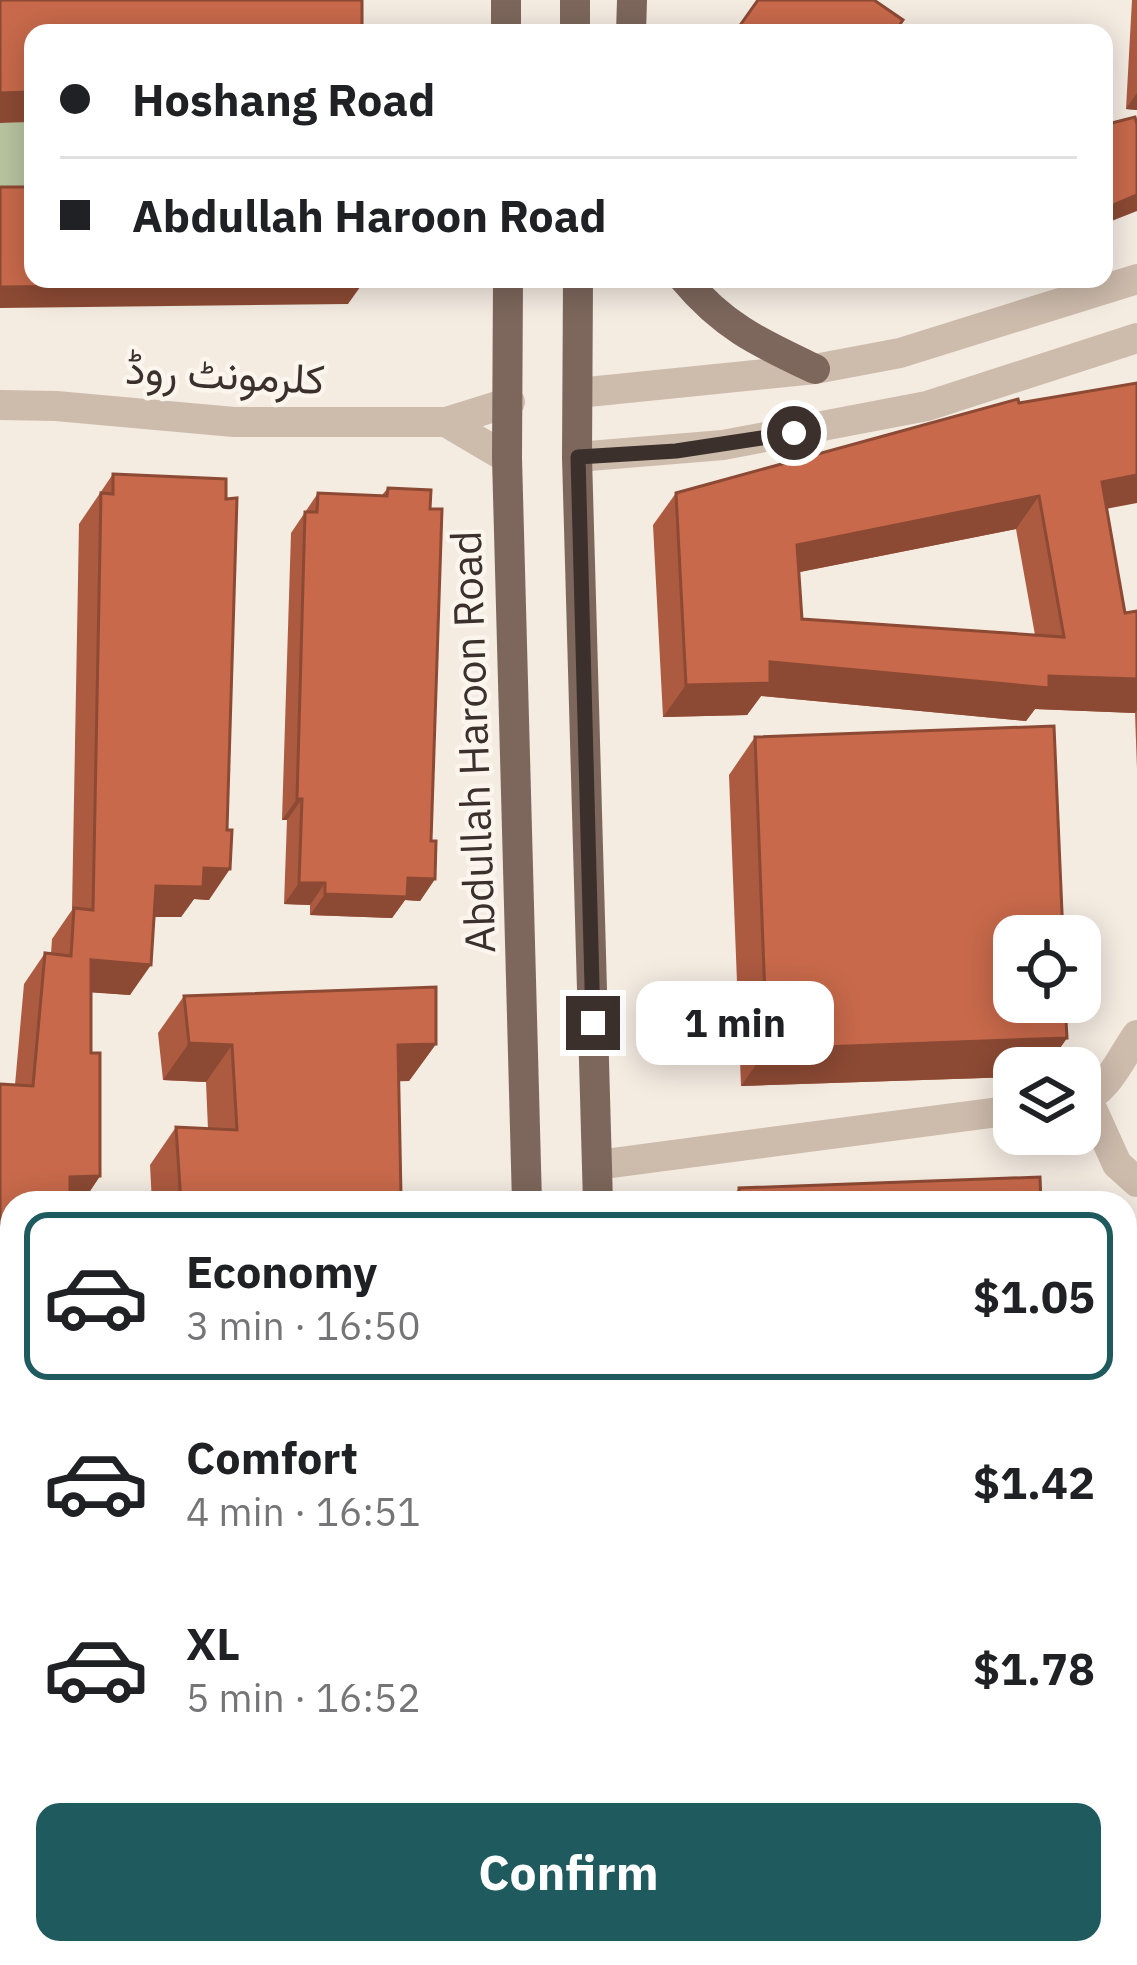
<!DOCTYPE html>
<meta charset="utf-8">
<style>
body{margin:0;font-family:"IBM Plex Sans",Vazirmatn,sans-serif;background:#f2f2f2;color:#202124;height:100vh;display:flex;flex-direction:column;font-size:45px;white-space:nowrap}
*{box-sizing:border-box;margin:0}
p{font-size:39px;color:#757577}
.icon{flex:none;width:66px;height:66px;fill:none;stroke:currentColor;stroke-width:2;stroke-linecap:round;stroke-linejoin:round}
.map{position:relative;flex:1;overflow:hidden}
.side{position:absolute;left:0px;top:1191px;width:1137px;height:774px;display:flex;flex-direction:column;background:#fff;border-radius:36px 36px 0 0;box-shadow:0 6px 30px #0003}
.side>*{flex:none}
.top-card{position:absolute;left:24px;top:24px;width:1089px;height:264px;border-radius:24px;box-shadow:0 6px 30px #0003;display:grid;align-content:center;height:264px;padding:0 36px;background:#fff}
.controls{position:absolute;left:993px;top:915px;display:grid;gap:24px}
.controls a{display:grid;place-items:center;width:108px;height:108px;border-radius:24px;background:#fff;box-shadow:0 6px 30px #0003;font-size:60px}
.end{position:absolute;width:54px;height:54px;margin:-27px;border:15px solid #3b302b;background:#fff;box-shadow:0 0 0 6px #fff}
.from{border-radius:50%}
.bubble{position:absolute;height:84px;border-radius:24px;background:#fff;box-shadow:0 6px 30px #0003;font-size:39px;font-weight:700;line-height:84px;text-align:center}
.top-card b{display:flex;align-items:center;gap:42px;height:114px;font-size:45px}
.top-card b+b{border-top:3px solid #e0e0e0}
.top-card i{width:30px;height:30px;background:#202124}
ul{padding:21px 0 0;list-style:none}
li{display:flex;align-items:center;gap:36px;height:168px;margin:0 24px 18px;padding:0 12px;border:6px solid transparent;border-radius:24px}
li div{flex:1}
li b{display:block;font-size:45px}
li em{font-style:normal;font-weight:700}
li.active{border-color:#1f5a5e}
li>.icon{width:108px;height:108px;stroke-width:1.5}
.primary-button{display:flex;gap:24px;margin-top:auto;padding:24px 36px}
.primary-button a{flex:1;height:138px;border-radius:24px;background:#1f5a5e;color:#fff;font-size:48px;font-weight:700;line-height:138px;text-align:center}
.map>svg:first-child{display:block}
.green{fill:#b8c4a0}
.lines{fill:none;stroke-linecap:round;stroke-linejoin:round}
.minor{stroke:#cdbbac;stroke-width:30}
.major{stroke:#7d675c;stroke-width:30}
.wall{fill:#ac5a40;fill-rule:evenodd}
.shaded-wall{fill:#8c4a34}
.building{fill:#c8694b;stroke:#8c4a34;stroke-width:3;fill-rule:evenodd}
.route{stroke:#3b302b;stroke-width:15}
.labels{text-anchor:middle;stroke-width:9;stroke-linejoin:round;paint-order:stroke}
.street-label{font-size:42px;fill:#3b302b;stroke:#fbf5ee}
</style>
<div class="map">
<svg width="1137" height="1965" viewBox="0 0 1137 1965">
<rect width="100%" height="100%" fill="#f4ebe1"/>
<path class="green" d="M 33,122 L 33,208 L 0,208 L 0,123 Z
M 1125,1314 L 1137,1314 L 1137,1529 L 1125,1530 Z"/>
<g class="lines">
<path class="minor" d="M 578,393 L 815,369 L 900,353 L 1137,279
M 0,405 L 56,406 L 234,422 L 446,422 L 510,402
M 446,422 L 507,458
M 577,457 L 723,445 L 927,406 L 1137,338
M 1088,1100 L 1117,1164 L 1137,1182
M 1080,1101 C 1108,1091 1120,1059 1137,1035
M 597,1165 L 1014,1110
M 0,1407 L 12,1407
M 1125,1641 L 1135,1804 L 1125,1805
M 1135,1804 L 1137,1862"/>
<path class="major" d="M 506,0 L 506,33
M 575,0 L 575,33
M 631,33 L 632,0
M 508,279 L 507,458 L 527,1203
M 578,279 L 577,457 L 598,1203
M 684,279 C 724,327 760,343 815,369
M 560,1953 L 560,1965
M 634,1953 L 635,1965"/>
</g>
<path class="wall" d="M 1132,0 L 1137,0 L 1137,110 L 1126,109 Z
M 1019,403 L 1106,509 L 1125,613 L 1137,611 L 1137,769 L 1135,713 L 1035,709 L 1026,721 L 761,696 L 747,715 L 663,717 L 653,525 L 676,493 ZM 1016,529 L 1035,635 L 802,619 L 799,572 Z
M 113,474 L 209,900 L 194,899 L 181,917 L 154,917 L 130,995 L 91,992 L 91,1053 L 100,1176 L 82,1203 L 12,1203 L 15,1085 L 24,984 L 45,953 L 51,954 L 52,939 L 72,910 L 79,524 Z
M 388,488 L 435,879 L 420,901 L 405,900 L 392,918 L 310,915 L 310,905 L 284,904 L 287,820 L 282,820 L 291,533 L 318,493 L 382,495 Z
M 755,737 L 1067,1038 L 1046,1068 L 1014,1068 L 1014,1077 L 741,1086 L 729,775 Z
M 184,996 L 436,1044 L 409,1081 L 399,1081 L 401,1196 L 396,1203 L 152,1203 L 150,1165 L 176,1127 L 208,1129 L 206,1082 L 163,1080 L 158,1033 Z
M 739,1188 L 1041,1203 L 728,1203 Z
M 924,1953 L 1125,1953 L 1137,1965 L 916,1965 Z"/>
<path class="shaded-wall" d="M 33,92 L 33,122 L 0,123 L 0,93 Z
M 1137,93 L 1137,110 L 1126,109 Z
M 1137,195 L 1137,211 L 1104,224 L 1104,209 Z
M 363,283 L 348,304 L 0,308 L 0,287 Z
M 1137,475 L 1137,503 L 1079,514 L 1102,482 Z
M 1039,496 L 1016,529 L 775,577 L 797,545 Z
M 770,662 L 1137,679 L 1137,710 L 1135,713 L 1035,709 L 1026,721 L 761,696 L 747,715 L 663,717 L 686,685 Z
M 297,799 L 302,799 L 287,820 L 282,820 Z
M 204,868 L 230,869 L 209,900 L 194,899 L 181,917 L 134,917 L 156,886 Z
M 408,878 L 435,879 L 420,901 L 405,900 L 392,918 L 310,915 L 325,894 Z
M 299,883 L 325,883 L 310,905 L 284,904 Z
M 91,960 L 151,965 L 130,995 L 70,991 Z
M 1067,1038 L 1046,1068 L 1014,1068 L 1014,1077 L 741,1086 L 767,1049 Z
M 189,1043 L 232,1045 L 206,1082 L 163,1080 Z
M 436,1044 L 409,1081 L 372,1082 L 398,1045 Z
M 100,1176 L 82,1203 L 52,1203 L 70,1177 Z
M 401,1196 L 396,1203 L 262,1203 Z
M 0,1232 L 12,1233 L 12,1264 L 0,1264 Z
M 12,1946 L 12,1953 L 78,1953 L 76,1956 L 36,1965 L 0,1965 L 0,1948 Z"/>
<path class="building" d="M 0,0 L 362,0 L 362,33 L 33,33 L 33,92 L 0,93 Z
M 758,0 L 874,0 L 903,20 L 894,33 L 738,33 L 736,31 Z
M 1135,117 L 1137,125 L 1137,195 L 1104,209 L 1104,125 Z
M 0,187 L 33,187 L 33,279 L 363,279 L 363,283 L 0,287 Z
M 1137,383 L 1137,475 L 1102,482 L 1125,613 L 1137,611 L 1137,679 L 1049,676 L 1049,688 L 770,662 L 770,683 L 686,685 L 676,493 L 1018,399 L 1019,403 ZM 1039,496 L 1064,637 L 802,619 L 797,545 Z
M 113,474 L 226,479 L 226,499 L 237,498 L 227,830 L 232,830 L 230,869 L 204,868 L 203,887 L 156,886 L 151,965 L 91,960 L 91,1053 L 100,1053 L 100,1176 L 70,1177 L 70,1203 L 12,1203 L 12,1233 L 0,1232 L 0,1084 L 33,1086 L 45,953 L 71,956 L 74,908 L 93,910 L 101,493 L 113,494 Z
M 388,488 L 431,490 L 430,509 L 442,509 L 431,841 L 436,841 L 435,879 L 408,878 L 407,897 L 325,894 L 325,883 L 299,883 L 302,799 L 297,799 L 305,512 L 317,512 L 318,493 L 387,496 Z
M 1054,726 L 1063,936 L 1014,936 L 1014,1002 L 1065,1002 L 1067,1038 L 767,1049 L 755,737 Z
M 436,987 L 436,1044 L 398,1045 L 401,1196 L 262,1203 L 181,1203 L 176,1127 L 237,1130 L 232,1045 L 189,1043 L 184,996 Z
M 1040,1177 L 1041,1203 L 740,1203 L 739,1188 Z
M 12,1797 L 12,1946 L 0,1948 L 0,1800 Z
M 1125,1866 L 1137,1867 L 1137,1965 L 941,1965 L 940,1953 L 1125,1953 Z"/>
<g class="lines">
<path class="route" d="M 593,1023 L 578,457 L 676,451 L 794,433"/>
</g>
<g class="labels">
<g class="street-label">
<text transform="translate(225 374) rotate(3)" y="15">کلرمونٹ روڈ</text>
<text transform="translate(473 742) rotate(-92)" y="15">Abdullah Haroon Road</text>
</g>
</g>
</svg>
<div class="controls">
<a><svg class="icon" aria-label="locate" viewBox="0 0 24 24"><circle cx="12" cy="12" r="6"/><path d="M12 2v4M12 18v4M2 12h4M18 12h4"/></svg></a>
<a><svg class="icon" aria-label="layers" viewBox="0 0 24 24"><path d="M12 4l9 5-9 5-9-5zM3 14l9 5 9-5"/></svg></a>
</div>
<i class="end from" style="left:794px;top:433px"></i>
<i class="end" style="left:593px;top:1023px"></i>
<div class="bubble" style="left:636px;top:981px;width:198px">1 min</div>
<div class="top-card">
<b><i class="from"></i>Hoshang Road</b>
<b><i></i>Abdullah Haroon Road</b>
</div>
<section class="side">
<ul>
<li class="active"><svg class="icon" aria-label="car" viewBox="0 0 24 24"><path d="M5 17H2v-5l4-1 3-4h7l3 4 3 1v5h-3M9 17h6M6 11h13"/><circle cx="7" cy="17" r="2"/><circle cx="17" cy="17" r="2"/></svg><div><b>Economy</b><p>3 min · 16:50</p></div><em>$1.05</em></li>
<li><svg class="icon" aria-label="car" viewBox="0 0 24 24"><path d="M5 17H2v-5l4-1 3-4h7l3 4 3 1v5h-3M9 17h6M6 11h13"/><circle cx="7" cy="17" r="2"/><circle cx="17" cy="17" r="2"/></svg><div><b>Comfort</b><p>4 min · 16:51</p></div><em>$1.42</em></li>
<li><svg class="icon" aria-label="car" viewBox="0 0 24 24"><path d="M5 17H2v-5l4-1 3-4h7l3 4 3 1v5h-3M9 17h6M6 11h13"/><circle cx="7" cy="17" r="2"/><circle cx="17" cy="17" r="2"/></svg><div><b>XL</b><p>5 min · 16:52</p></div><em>$1.78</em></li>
</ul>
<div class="primary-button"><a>Confirm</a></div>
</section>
</div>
